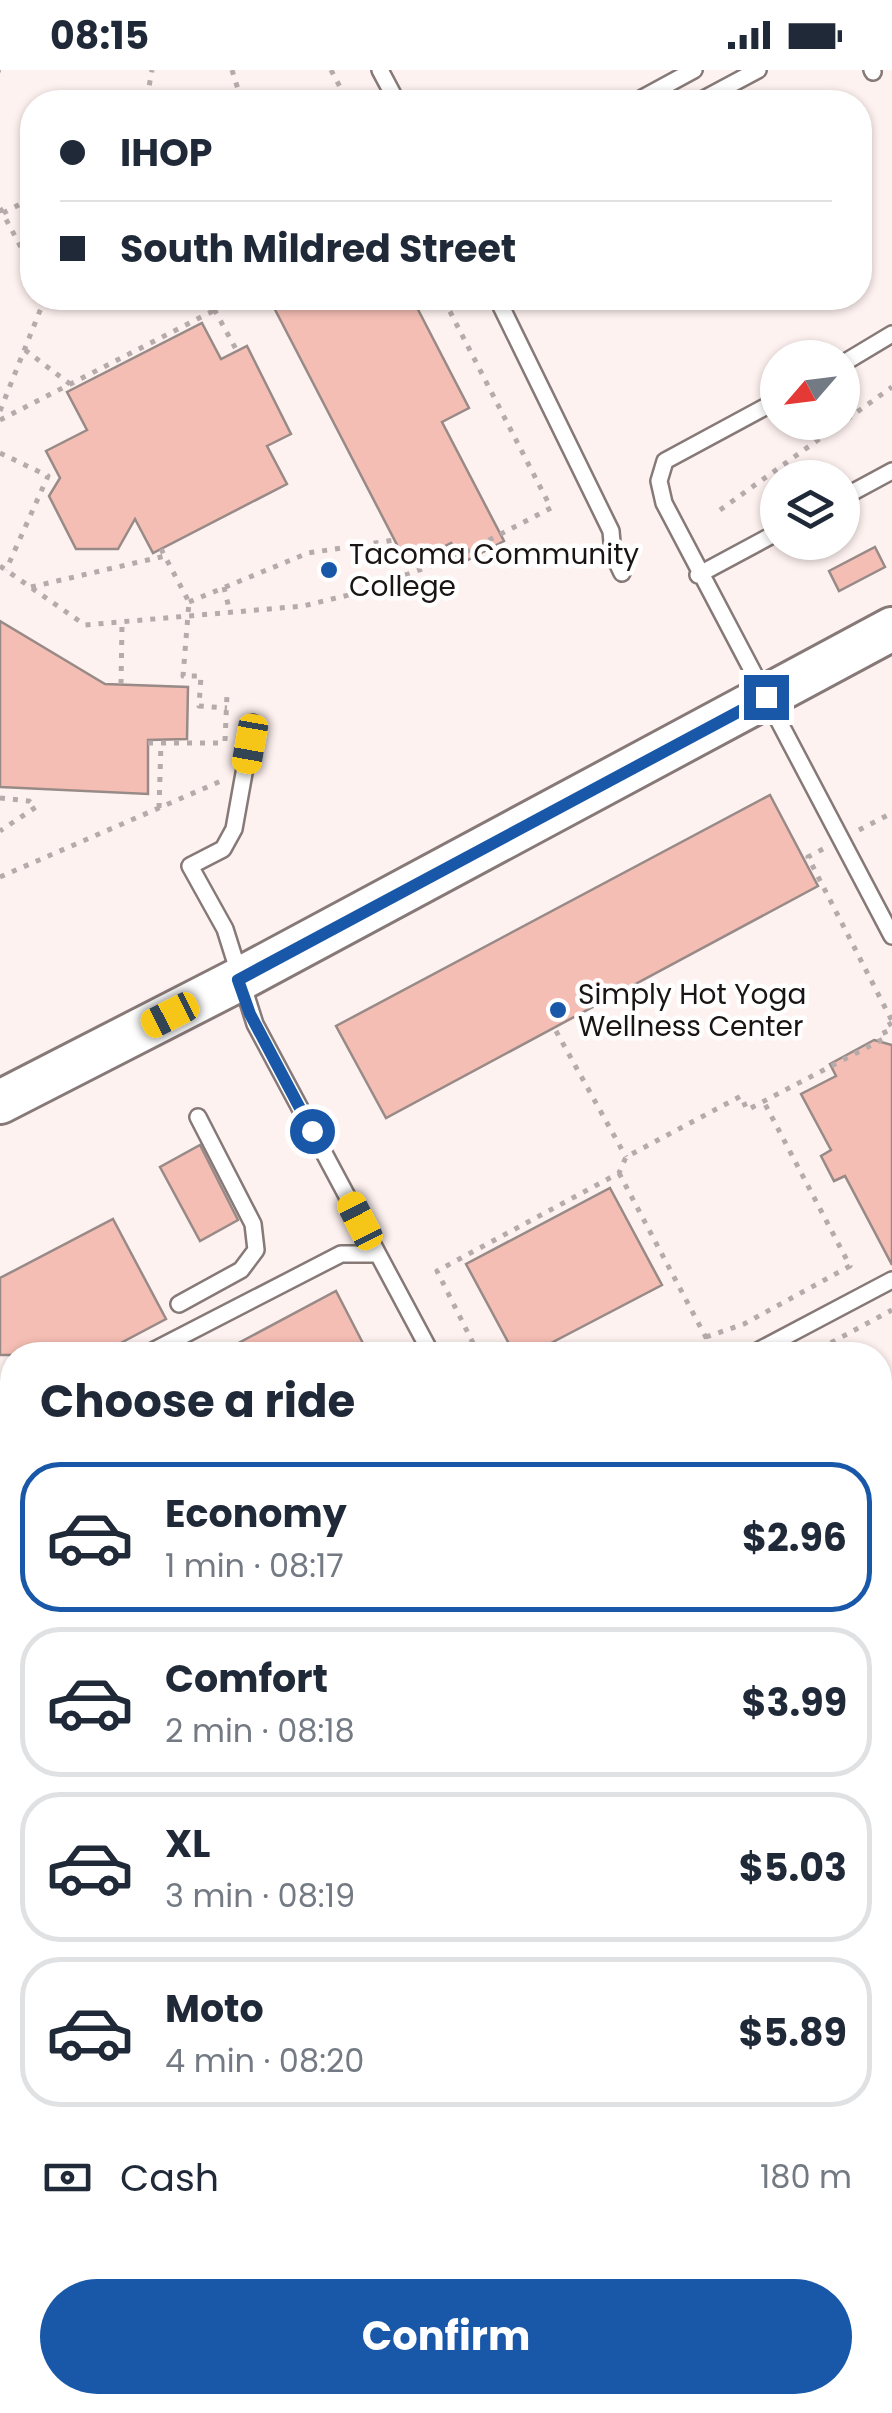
<!DOCTYPE html>
<meta charset="utf-8">
<style>
body{margin:0;font-family:Poppins,sans-serif;background:#f6f6f7;color:#1f2937;height:100vh;display:flex;flex-direction:column;font-size:38px;white-space:nowrap}
*{box-sizing:border-box;margin:0}
p{font-size:32px;color:#747a83}
.icon{flex:none;width:55px;height:55px;fill:none;stroke:currentColor;stroke-width:2;stroke-linecap:round;stroke-linejoin:round}
.map{position:relative;flex:1;overflow:hidden}
.sheet{position:absolute;left:0px;top:1272px;width:892px;height:1072px;display:flex;flex-direction:column;background:#fff;border-radius:40px 40px 0 0;box-shadow:0 2px 8px #0004}
.sheet>*{flex:none}
.hud{position:absolute;left:20px;top:20px;width:852px;height:220px;border-radius:40px;box-shadow:0 2px 8px #0004;display:grid;align-content:center;height:220px;padding:0 40px;background:#fff}
.needle{width:65px;rotate:242deg}
.buttons{position:absolute;left:760px;top:270px;display:grid;gap:20px}
.buttons a{display:grid;place-items:center;width:100px;height:100px;border-radius:50%;background:#fff;box-shadow:0 2px 8px #0004;font-size:50px}
.end{position:absolute;width:45px;height:45px;margin:-22px;border:12px solid #1958a8;background:#fff;box-shadow:0 0 0 5px #fff}
.from{border-radius:50%}
.car{position:absolute;width:30px;height:60px;margin:-30px -15px;border-radius:12px;box-shadow:0 0 8px 2px #0007;background:linear-gradient(#f5c518 24%,#345 0 40%,#f5c518 0 76%,#345 0 86%,#f5c518 0)}
.hud b{display:flex;align-items:center;gap:35px;height:95px;font-size:38px}
.hud b+b{border-top:2px solid #e0e1e3}
.hud i{width:25px;height:25px;background:#1f2937}
ul{padding:0;list-style:none}
li{display:flex;align-items:center;gap:30px;height:150px;margin:0 20px 15px;padding:0 20px;border:5px solid #e0e1e3;border-radius:40px}
li div{flex:1}
li b{display:block;font-size:38px}
li em{font-style:normal;font-weight:700}
li.selected{border-color:#1958a8}
li>.icon{width:90px;height:90px;stroke-width:1.5}
h2{padding:0 40px;font-size:45px;line-height:120px}
.pay{display:flex;align-items:center;gap:25px;height:110px;padding:0 40px;font-size:38px}
.pay p{margin-inline-start:auto}
.action{display:flex;gap:20px;margin-top:auto;padding:20px 40px}
.action a{flex:1;height:115px;border-radius:60px;background:#1958a8;color:#fff;font-size:40px;font-weight:700;line-height:115px;text-align:center}
.status{display:flex;justify-content:space-between;align-items:center;height:70px;padding:0 50px;background:#fff;direction:ltr}
.status svg{height:28px;fill:currentColor}
.map>svg:first-child{display:block}
.building{fill:#f5beb4;stroke:#978a87;stroke-width:2.5}
.lines{fill:none;stroke-linecap:round;stroke-linejoin:round}
.lane-casing{stroke:#867977;stroke-width:20}
.secondary-casing{stroke:#867977;stroke-width:48}
.path{stroke:#b5abaa;stroke-width:5;stroke-dasharray:5 8;stroke-linecap:butt}
.lane{stroke:#fff;stroke-width:15}
.secondary{stroke:#fff;stroke-width:42}
.route{stroke:#1958a8;stroke-width:12}
.poi-dot{fill:#1958a8;stroke:#fff;stroke-width:4}
.labels{text-anchor:middle;stroke-width:9;stroke-linejoin:round;paint-order:stroke}
.poi-label{font-size:28px;fill:#1a1514;stroke:#fff;text-anchor:start}
</style>
<div class="status"><b>08:15</b><svg viewBox="0 0 49 12"><path d="M0 12V9h3v3zM5 12V6h3v6zM10 12V3h3v9zM15 12V0h3v12zM26 1h20v11H26zM47 4h2v5h-2z"/></svg></div>
<div class="map">
<svg width="892" height="2343" viewBox="0 0 892 2343">
<rect width="100%" height="100%" fill="#fef2f0"/>
<path class="building" d="M 269,228 L 412,228 L 469,338 L 442,352 L 504,471 L 462,493 L 451,473 L 408,496 Z
M 202,253 L 221,289 L 247,276 L 291,364 L 267,376 L 287,414 L 153,483 L 135,449 L 118,479 L 76,479 L 49,426 L 60,408 L 46,381 L 87,360 L 67,322 Z
M 875,477 L 885,497 L 839,521 L 829,501 Z
M 0,551 L 105,614 L 188,617 L 187,669 L 148,670 L 148,724 L 0,717 Z
M 770,725 L 818,816 L 386,1048 L 336,956 Z
M 874,970 L 892,975 L 892,1195 L 845,1106 L 834,1111 L 821,1086 L 831,1080 L 801,1024 L 836,1006 L 830,994 Z
M 200,1075 L 238,1150 L 200,1171 L 160,1097 Z
M 610,1118 L 662,1215 L 528,1285 L 515,1285 L 466,1194 Z
M 113,1149 L 166,1249 L 98,1285 L 0,1285 L 0,1208 Z
M 336,1221 L 369,1285 L 216,1285 Z"/>
<g class="lines">
<g class="lane-casing">
<path id="lane" d="M 380,0 L 397,32
M 872,0 L 873,2
M 635,32 L 694,0
M 698,32 L 758,0
M 497,228 L 611,461 L 613,484 L 622,503
M 842,294 L 892,264
M 778,330 L 665,391 L 659,411 L 664,433 L 892,866
M 842,428 L 892,401
M 698,505 L 778,462
M 253,653 L 234,759 L 223,779 L 190,796 L 225,859 L 255,954 L 432,1285
M 179,1234 L 241,1200 L 256,1180 L 253,1154 L 198,1047
M 145,1285 L 341,1184 L 377,1184
M 750,1285 L 892,1210
M 0,1359 L 12,1353
M 0,1586 L 12,1609
M 0,1684 L 12,1677
M 880,1697 L 892,1719
M 0,1744 L 12,1767
M 880,1862 L 892,1856
M 0,2189 L 12,2212
M 77,2332 L 83,2343"/>
</g>
<g class="secondary-casing">
<path id="secondary" d="M 0,1032 L 238,910 L 892,559"/>
</g>
<path class="path" d="M 0,0 L 1,0
M 232,0 L 242,32
M 331,0 L 348,32
M 147,28 L 152,0
M 140,32 L 157,28 L 167,32
M 0,138 L 32,198
M 3,143 L 32,128
M 208,228 L 237,281
M 25,280 L 70,314
M 0,341 L 45,228
M 0,350 L 215,240
M 0,383 L 48,406 L 6,500
M 720,440 L 892,317
M 161,479 L 189,532 L 183,606 L 201,606 L 199,636 L 227,638
M 0,496 L 85,555 L 303,536 L 353,524 L 458,486 L 551,438 L 443,228
M 31,517 L 165,486
M 224,517 L 230,543
M 189,532 L 308,483 L 395,470
M 121,614 L 122,555
M 225,671 L 227,624
M 148,673 L 225,673
M 0,728 L 29,731 L 36,737 L 0,761
M 159,738 L 161,673
M 859,760 L 892,743
M 823,779 L 808,787 L 892,951
M 0,807 L 221,711
M 556,961 L 626,1087
M 619,1103 L 711,1277 L 695,1285
M 706,1267 L 744,1254 L 850,1196 L 764,1032
M 479,1285 L 437,1201 L 619,1103 L 626,1087 L 741,1026 L 747,1040 L 887,967 L 883,958 L 892,953
M 808,1285 L 892,1240"/>
<use href="#lane" class="lane"/>
<use href="#secondary" class="secondary"/>
</g>
<g class="lines">
<path class="route" d="M 312,1061 L 250,944 L 238,910 L 766,627"/>
</g>
<g class="poi-dot">
<circle cx="329" cy="500" r="10"/>
<circle cx="558" cy="940" r="10"/>
</g>
<g class="labels">
<g class="poi-label">
<text x="349" y="494">Tacoma Community<tspan x="349" dy="32">College</tspan></text>
<text x="578" y="934">Simply Hot Yoga<tspan x="578" dy="32">Wellness Center</tspan></text>
</g>
</g>
</svg>
<div class="buttons">
<a><svg class="needle" viewBox="-14 -14 28 28"><path d="M0-13l5 13h-10z" fill="#e53935"/><path d="M0 13l5-13h-10z" fill="#747a83"/></svg></a>
<a><svg class="icon" aria-label="layers" viewBox="0 0 24 24"><path d="M12 4l9 5-9 5-9-5zM3 14l9 5 9-5"/></svg></a>
</div>
<i class="end from" style="left:312px;top:1061px"></i>
<i class="end" style="left:766px;top:627px"></i>
<i class="car" style="left:250px;top:674px;rotate:190deg"></i>
<i class="car" style="left:170px;top:945px;rotate:243deg"></i>
<i class="car" style="left:360px;top:1151px;rotate:333deg"></i>
<div class="hud">
<b><i class="from"></i>IHOP</b>
<b><i></i>South Mildred Street</b>
</div>
<section class="sheet">
<h2>Choose a ride</h2>
<ul>
<li class="selected"><svg class="icon" aria-label="car" viewBox="0 0 24 24"><path d="M5 17H2v-5l4-1 3-4h7l3 4 3 1v5h-3M9 17h6M6 11h13"/><circle cx="7" cy="17" r="2"/><circle cx="17" cy="17" r="2"/></svg><div><b>Economy</b><p>1 min · 08:17</p></div><em>$2.96</em></li>
<li><svg class="icon" aria-label="car" viewBox="0 0 24 24"><path d="M5 17H2v-5l4-1 3-4h7l3 4 3 1v5h-3M9 17h6M6 11h13"/><circle cx="7" cy="17" r="2"/><circle cx="17" cy="17" r="2"/></svg><div><b>Comfort</b><p>2 min · 08:18</p></div><em>$3.99</em></li>
<li><svg class="icon" aria-label="car" viewBox="0 0 24 24"><path d="M5 17H2v-5l4-1 3-4h7l3 4 3 1v5h-3M9 17h6M6 11h13"/><circle cx="7" cy="17" r="2"/><circle cx="17" cy="17" r="2"/></svg><div><b>XL</b><p>3 min · 08:19</p></div><em>$5.03</em></li>
<li><svg class="icon" aria-label="car" viewBox="0 0 24 24"><path d="M5 17H2v-5l4-1 3-4h7l3 4 3 1v5h-3M9 17h6M6 11h13"/><circle cx="7" cy="17" r="2"/><circle cx="17" cy="17" r="2"/></svg><div><b>Moto</b><p>4 min · 08:20</p></div><em>$5.89</em></li>
</ul>
<div class="pay"><svg class="icon" aria-label="cash" viewBox="0 0 24 24"><path d="M3 7h18v10H3z"/><circle cx="12" cy="12" r="2"/></svg>Cash<p>180 m</p></div>
<div class="action"><a>Confirm</a></div>
</section>
</div>
